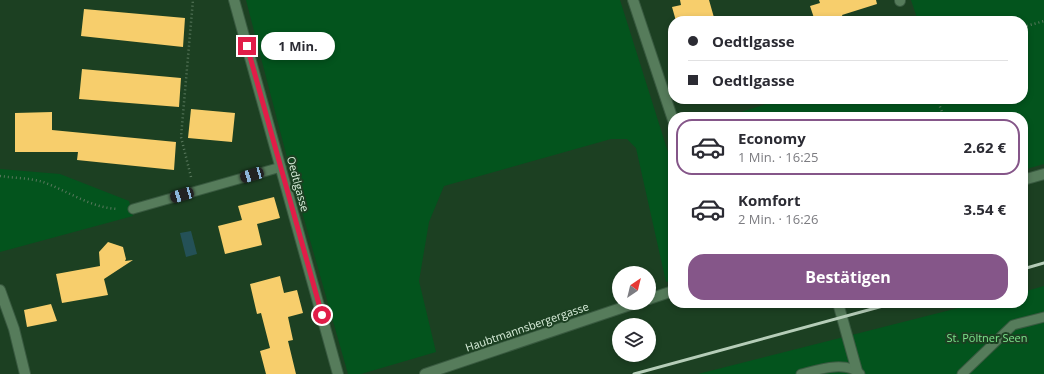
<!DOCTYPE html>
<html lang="de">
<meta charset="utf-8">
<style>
body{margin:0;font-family:"Open Sans",sans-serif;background:#f7f7f7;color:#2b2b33;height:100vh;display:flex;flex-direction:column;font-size:15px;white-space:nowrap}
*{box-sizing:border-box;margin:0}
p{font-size:13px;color:#7c7c81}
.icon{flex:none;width:22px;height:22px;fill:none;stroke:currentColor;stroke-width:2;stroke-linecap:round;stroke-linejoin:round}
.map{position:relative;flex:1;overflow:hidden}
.side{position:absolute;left:668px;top:112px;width:360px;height:196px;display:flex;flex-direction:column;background:#fff;border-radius:16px;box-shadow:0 2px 6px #0003}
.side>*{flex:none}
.guide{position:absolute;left:668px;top:16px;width:360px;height:88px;border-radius:16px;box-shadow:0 2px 6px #0003;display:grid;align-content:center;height:88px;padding:0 20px;background:#fff}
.needle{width:26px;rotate:35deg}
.buttons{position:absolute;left:612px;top:266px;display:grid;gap:8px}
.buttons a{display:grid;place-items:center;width:44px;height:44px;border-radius:50%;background:#fff;box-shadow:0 2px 6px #0003;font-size:20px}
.end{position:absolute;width:18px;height:18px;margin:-9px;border:5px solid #e11d48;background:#fff;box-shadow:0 0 0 2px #fff}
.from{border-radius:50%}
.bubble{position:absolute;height:28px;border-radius:14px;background:#fff;box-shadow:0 2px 6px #0003;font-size:13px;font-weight:700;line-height:28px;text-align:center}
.car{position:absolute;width:12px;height:24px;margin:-12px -6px;border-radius:5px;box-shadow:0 0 3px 1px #0007;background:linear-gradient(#222 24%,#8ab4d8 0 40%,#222 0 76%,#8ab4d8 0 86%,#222 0)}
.guide b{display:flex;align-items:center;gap:14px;height:38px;font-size:15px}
.guide b+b{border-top:1px solid #e1e1e2}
.guide i{width:10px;height:10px;background:#2b2b33}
ul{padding:7px 0 0;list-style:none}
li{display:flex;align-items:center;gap:12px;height:56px;margin:0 8px 6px;padding:0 12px;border:2px solid transparent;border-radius:16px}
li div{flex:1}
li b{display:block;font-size:15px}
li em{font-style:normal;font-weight:700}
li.current{border-color:#855689}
li>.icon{width:36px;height:36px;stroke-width:1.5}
.button{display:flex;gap:8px;margin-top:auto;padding:8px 20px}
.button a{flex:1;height:46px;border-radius:16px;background:#855689;color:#fff;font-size:16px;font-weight:700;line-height:46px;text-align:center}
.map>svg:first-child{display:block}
.green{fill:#03541d}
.water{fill:#245157}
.building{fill:#f7ce6c}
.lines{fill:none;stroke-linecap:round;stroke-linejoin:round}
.service-casing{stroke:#395a40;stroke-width:11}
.minor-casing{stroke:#395a40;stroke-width:12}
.path{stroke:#5a795e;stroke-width:2.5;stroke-dasharray:1 3;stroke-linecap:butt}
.service{stroke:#567c5b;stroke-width:9}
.minor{stroke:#567c5b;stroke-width:10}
.rail{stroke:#b5cdb8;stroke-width:3}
.route{stroke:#e11d48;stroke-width:5}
.labels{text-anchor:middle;stroke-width:4;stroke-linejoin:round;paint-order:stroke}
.street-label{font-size:11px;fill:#daefdc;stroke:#1c4022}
.park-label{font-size:11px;fill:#7de48c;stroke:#1c4022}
</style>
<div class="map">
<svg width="1044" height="374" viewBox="0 0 1044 374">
<rect width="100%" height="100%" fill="#1c4022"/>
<path class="green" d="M 246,0 L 620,0 L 673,168 L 673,280 L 666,282 L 636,148 L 627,139 L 611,139 L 444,186 L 429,222 L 419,281 L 436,352 L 361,374 L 348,374 L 291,173 Z
M 911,0 L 1044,0 L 1044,164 L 1023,170 L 1023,117 L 725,117 L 782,99 L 1023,99 L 1023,21 L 918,21 Z
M 0,169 L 60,174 L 129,201 L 133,216 L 0,252 Z
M 1044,286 L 1044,374 L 698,374 L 978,303 L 1023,303 L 1023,292 Z"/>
<path class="water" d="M 191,231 L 197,254 L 186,257 L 180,233 Z"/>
<path class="building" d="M 680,0 L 709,0 L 715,21 L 676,21 L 672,7 L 681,5 Z
M 819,0 L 876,0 L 877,4 L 842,15 L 844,21 L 815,21 L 810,6 L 820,3 Z
M 84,9 L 185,18 L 183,47 L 81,36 Z
M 82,69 L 181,78 L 179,107 L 79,99 Z
M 191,109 L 235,113 L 232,142 L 188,138 Z
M 52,112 L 52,130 L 176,142 L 174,170 L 77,160 L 78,152 L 15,152 L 15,113 Z
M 274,197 L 280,218 L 257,224 L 262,245 L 225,254 L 218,226 L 242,220 L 238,206 Z
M 108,242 L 123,247 L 126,259 L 125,261 L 133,260 L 104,279 L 108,295 L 62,303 L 56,274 L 100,266 L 99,252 Z
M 280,276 L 284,293 L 297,290 L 303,313 L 288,317 L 293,340 L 288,341 L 296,374 L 266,374 L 260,351 L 270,348 L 261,313 L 257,314 L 250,284 Z
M 51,304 L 57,321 L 27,327 L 24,310 Z"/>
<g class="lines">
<g class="service-casing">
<path id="service" d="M 133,209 L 281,167
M 801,374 C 817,370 846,360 860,374
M 962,374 L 1013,325 L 1044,317"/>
</g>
<g class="minor-casing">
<path id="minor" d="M 234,0 L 338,374
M 633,0 L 673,120
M 900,0 L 900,1
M 1023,180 L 1044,174
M 0,290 L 14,329 L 25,374
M 649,299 L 673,291
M 838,303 L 857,371
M 425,374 L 636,303"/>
</g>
<path class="path" d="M 1023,27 L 1044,21
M 937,99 L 944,117
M 0,176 C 14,178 30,178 43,182 C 68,191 91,208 118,209
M 191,177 L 181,137 L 193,0"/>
<use href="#service" class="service"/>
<use href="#minor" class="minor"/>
<path class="rail" d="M 1023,269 L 1044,263
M 634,374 L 894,303"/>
</g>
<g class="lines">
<path class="route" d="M 247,46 L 322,315"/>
</g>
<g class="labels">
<g class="street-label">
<text transform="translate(298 184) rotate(75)" y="4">Oedtlgasse</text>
<text transform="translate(527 327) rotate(-19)" y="4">Haubtmannsbergergasse</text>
</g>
<g class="park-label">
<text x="987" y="342">St. Pöltner Seen</text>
</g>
</g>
</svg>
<div class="buttons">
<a><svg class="needle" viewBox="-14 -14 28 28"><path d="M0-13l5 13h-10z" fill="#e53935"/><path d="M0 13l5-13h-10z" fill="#7c7c81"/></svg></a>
<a><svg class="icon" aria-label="layers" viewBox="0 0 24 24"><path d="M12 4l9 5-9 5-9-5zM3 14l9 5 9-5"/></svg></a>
</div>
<i class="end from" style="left:322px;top:315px"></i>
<i class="end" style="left:247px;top:46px"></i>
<div class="bubble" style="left:261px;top:32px;width:74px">1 Min.</div>
<i class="car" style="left:252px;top:175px;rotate:254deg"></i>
<i class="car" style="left:182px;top:195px;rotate:254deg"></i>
<div class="guide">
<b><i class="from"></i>Oedtlgasse</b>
<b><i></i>Oedtlgasse</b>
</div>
<section class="side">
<ul>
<li class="current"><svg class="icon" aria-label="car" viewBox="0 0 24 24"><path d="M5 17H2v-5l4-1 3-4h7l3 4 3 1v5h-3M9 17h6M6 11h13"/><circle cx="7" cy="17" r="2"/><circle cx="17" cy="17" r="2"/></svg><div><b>Economy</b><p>1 Min. · 16:25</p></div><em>2.62 €</em></li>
<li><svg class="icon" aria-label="car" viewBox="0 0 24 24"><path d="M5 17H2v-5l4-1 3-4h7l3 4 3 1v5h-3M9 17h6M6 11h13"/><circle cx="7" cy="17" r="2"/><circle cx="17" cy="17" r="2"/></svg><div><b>Komfort</b><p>2 Min. · 16:26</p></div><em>3.54 €</em></li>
</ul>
<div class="button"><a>Bestätigen</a></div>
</section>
</div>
